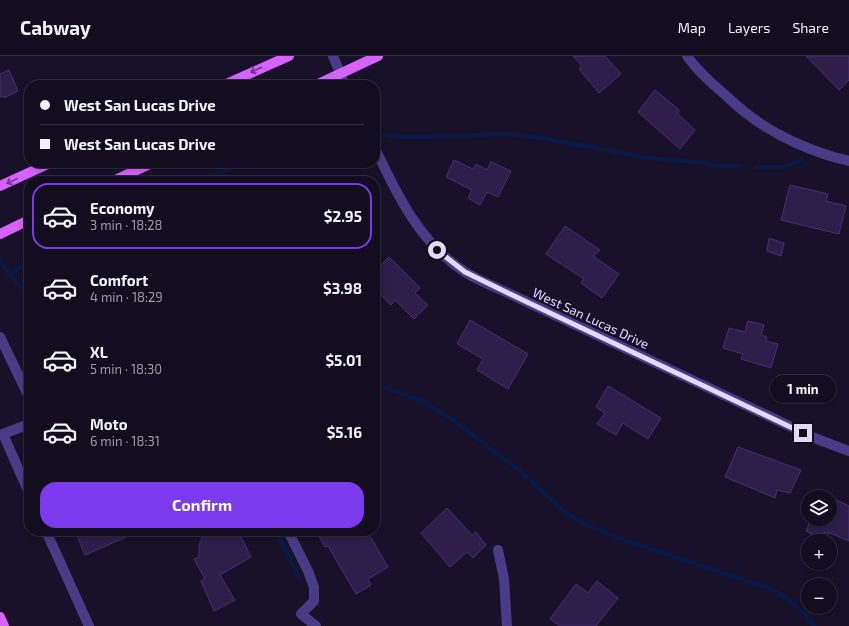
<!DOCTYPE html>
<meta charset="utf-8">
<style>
body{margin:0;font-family:"Exo 2",sans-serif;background:#1b1628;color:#f1f3f6;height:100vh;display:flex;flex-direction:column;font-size:15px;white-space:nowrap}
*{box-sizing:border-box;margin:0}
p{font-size:13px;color:#9c9ca4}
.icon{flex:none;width:22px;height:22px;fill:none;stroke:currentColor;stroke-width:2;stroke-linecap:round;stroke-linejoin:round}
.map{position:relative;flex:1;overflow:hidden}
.drawer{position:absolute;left:24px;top:120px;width:356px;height:360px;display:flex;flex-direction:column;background:#120d1f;border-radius:16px;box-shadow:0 2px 6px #0003,0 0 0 1px #312d3d}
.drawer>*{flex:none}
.top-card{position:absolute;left:24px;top:24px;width:356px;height:88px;border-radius:16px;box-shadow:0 2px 6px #0003,0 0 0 1px #312d3d;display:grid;align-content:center;height:88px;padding:0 16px;background:#120d1f}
.fabs{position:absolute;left:801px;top:434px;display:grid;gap:8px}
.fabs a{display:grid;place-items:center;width:36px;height:36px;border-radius:50%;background:#120d1f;box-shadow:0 2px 6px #0003,0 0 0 1px #312d3d;font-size:20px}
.end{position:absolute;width:18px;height:18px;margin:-9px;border:5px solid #e2d9ff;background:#111;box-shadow:0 0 0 2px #111}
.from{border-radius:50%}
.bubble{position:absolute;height:28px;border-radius:14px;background:#120d1f;box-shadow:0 2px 6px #0003,0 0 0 1px #312d3d;font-size:13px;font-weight:700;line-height:28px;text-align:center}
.top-card b{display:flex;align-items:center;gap:14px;height:38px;font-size:15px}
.top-card b+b{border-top:1px solid #312d3d}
.top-card i{width:10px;height:10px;background:#f1f3f6}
ul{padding:7px 0 0;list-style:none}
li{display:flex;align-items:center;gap:12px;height:66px;margin:0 8px 6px;padding:0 8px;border:2px solid transparent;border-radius:16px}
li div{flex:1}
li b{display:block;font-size:15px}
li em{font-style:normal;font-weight:700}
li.on{border-color:#7c3aed}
li>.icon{width:36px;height:36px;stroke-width:1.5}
.primary-button{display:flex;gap:8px;margin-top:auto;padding:8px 16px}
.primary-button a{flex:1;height:46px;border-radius:16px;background:#7c3aed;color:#fff;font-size:16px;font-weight:700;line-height:46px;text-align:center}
header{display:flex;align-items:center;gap:24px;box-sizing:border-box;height:56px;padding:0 20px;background:#120d1f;border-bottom:1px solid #312d3d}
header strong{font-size:19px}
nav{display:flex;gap:22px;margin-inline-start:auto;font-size:14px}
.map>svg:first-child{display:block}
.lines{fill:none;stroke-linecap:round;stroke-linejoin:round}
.stream{stroke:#0b1947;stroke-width:4.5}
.building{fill:#2c1d4a;stroke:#472f75}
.minor{stroke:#493c87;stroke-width:10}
.major{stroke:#d862fd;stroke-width:10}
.oneway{stroke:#6e3588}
.route{stroke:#e2d9ff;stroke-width:5}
.labels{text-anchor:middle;stroke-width:3;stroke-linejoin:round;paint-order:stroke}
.street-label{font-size:13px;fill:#e2d9ff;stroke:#181129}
</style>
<header>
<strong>Cabway</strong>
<nav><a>Map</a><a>Layers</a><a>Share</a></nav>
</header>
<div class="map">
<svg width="849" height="570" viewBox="0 0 849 570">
<rect width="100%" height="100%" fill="#181129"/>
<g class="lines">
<path class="stream" d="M 384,79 L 402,81 L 425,81 L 507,78 L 541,82 L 649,102 L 694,106 L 722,110 L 739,110
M 756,111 L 782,111 L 801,104
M 201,125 L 239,107
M 0,206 L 29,241
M 10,217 L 29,207
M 375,328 L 417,343 L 449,361 L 520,415 L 566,457 L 589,470 L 629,486 L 772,533 C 788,543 803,553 814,570
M 276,475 L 299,522"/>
</g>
<path class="building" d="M 573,0 L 605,0 L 621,18 L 599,37 L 579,13 L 582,10 Z
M 806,0 L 849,0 L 849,24 L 839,34 Z
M 9,14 L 18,35 L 4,42 L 3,40 L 0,41 L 0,18 Z
M 655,34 L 679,54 L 678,58 L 695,74 L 680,93 L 638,56 Z
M 454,104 L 473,113 L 476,108 L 487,114 L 491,106 L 511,115 L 498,141 L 487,136 L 480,149 L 468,142 L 472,134 L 446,121 Z
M 790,129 L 828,138 L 826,145 L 846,150 L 839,178 L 781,164 Z
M 565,170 L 600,194 L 593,200 L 619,218 L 602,242 L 581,227 L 584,223 L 546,198 Z
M 769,182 L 784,187 L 781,200 L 767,195 Z
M 389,201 L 420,232 L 415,237 L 428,249 L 414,263 L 395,244 L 391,249 L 375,233 L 375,215 Z
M 470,264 L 528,298 L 508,333 L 477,314 L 483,303 L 457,288 Z
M 748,265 L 764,269 L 761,279 L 767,281 L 766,285 L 778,288 L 771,312 L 741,303 L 743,298 L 723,292 L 729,272 L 745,276 Z
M 608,330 L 661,362 L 648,383 L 623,367 L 616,379 L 597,368 L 605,357 L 596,351 Z
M 738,391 L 801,414 L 790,437 L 777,434 L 775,442 L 725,421 Z
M 830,441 L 849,450 L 849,485 L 830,477 L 829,478 L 825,476 L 822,483 L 806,475 L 811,463 L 830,463 Z
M 447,452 L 472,479 L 476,476 L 486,489 L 473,502 L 467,496 L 450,511 L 421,477 Z
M 75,475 L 140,475 L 85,499 Z
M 217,475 L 238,475 L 251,501 L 220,519 L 235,544 L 214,555 L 201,525 L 205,523 L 194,503 L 199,501 L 199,489 L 203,480 Z
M 316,475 L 367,475 L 388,511 L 368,523 L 371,529 L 356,538 L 328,490 L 325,491 Z
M 597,525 L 618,542 L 596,570 L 560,570 L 550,563 L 576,528 L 588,537 Z"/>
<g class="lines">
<path class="minor" d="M 333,0 L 345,29
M 687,0 C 697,14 710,26 723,37 C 731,44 738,51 746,57 C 775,80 814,97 849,105
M 375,92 C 397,139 420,187 465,216 C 478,224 492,230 506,236 L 817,383 L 849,395
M 0,281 L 29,341
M 29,368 L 3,378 L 29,437
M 46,475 L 89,570
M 288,475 L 308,515 L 314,531 L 314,545 L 301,558 L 316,570
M 498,494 L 504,523 L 507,570"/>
<path class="major" d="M 224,29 L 289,0
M 316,29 L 378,0
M 113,125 L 152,107
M 0,130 L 50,107
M 0,178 L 29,164
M 0,561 L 4,570"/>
</g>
<defs><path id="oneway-shaft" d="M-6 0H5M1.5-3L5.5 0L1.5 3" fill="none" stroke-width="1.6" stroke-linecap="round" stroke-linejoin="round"/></defs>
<g class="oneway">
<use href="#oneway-shaft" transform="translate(256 14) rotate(156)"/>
<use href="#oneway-shaft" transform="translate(12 125) rotate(155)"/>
</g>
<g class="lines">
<path class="route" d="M 437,194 L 465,216 L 506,236 L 803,377"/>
</g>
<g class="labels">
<g class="street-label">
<text transform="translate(591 262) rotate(25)" y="5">West San Lucas Drive</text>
</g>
</g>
</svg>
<div class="fabs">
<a><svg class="icon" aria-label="layers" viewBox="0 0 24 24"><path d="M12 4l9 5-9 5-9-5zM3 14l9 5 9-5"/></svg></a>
<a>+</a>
<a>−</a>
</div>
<i class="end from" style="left:437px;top:194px"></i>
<i class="end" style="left:803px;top:377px"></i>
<div class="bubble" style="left:770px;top:319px;width:66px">1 min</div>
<div class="top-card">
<b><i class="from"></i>West San Lucas Drive</b>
<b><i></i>West San Lucas Drive</b>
</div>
<section class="drawer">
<ul>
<li class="on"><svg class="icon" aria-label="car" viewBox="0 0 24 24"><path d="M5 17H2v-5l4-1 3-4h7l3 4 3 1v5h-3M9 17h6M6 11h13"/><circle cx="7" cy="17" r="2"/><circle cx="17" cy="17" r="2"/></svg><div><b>Economy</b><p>3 min · 18:28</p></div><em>$2.95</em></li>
<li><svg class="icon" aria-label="car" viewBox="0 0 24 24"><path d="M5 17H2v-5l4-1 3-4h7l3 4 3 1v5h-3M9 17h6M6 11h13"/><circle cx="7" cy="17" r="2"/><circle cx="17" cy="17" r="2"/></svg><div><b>Comfort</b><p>4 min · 18:29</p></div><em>$3.98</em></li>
<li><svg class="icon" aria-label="car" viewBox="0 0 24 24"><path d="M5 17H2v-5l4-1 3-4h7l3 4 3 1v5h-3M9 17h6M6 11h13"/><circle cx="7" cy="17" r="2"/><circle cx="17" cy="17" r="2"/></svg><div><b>XL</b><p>5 min · 18:30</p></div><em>$5.01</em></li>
<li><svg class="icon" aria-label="car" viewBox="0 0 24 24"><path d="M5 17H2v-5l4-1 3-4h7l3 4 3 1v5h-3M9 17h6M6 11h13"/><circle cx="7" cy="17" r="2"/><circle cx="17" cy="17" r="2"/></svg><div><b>Moto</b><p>6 min · 18:31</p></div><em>$5.16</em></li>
</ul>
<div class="primary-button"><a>Confirm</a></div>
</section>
</div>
